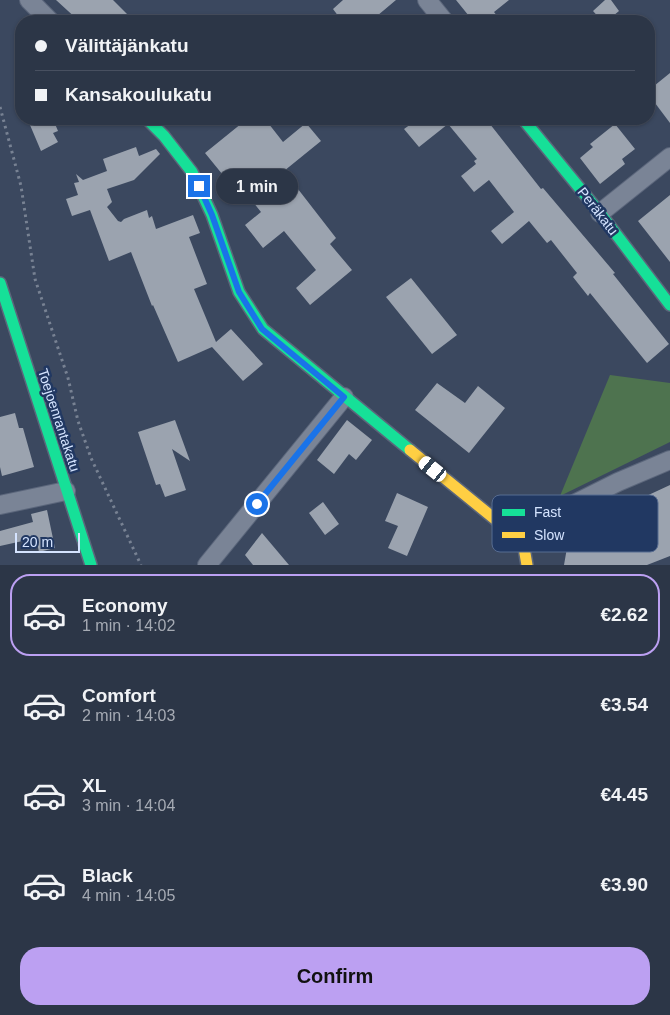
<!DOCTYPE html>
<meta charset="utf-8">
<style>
body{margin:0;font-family:Helvetica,sans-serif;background:#384152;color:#f1f3f6;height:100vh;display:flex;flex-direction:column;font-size:19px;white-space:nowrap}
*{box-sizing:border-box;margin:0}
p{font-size:16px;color:#a6abb4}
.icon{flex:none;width:28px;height:28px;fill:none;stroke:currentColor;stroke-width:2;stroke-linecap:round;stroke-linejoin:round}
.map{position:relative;height:565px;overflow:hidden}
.side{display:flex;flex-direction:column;background:#2c3647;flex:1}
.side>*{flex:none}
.hud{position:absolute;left:15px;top:15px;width:640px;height:110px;border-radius:20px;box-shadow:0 1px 4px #0004,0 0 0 1px #485060;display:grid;align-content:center;height:110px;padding:0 20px;background:#2c3647}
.scale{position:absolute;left:15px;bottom:12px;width:65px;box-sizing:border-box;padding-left:5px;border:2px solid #d5e4ff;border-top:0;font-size:14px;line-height:18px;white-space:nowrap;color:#d5e4ff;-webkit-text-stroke:4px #213862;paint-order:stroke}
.end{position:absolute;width:22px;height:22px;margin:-11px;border:6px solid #1a73e8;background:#fff;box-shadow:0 0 0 2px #fff}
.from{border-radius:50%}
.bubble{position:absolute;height:35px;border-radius:18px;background:#2c3647;box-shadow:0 1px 4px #0004,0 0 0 1px #485060;font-size:16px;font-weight:700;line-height:35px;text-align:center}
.car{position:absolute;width:15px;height:30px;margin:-15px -8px;border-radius:6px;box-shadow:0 0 4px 1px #0007;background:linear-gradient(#fff 24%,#345 0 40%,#fff 0 76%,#345 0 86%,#fff 0)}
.hud b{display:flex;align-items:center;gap:18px;height:48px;font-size:19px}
.hud b+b{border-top:1px solid #485060}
.hud i{width:12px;height:12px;background:#f1f3f6}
ul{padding:9px 0 0;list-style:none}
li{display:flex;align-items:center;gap:15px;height:82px;margin:0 10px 8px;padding:0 10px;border:2px solid transparent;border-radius:20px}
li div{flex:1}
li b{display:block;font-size:19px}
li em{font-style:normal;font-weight:700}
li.active{border-color:#bca0f2}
li>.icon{width:45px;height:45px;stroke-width:1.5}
.primary-button{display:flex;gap:10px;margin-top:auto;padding:10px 20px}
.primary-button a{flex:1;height:58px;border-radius:20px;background:#bca0f2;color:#111;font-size:20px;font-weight:700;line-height:58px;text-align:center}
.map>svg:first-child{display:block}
.forest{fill:#4e734f}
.building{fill:#9ba3af}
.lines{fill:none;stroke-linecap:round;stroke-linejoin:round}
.street-casing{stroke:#5b667b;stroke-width:20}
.fast-casing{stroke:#5b667b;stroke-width:14}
.slow-casing{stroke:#5b667b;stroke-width:14}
.path{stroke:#788293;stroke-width:3;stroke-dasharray:2.5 4;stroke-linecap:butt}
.street{stroke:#7a8496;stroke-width:18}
.fast{stroke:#16e098;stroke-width:11}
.slow{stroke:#ffcf43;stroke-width:11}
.route{stroke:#1a73e8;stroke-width:6}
.labels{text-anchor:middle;stroke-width:5;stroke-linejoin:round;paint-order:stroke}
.street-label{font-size:14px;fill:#d5e4ff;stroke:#213862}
.key{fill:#213862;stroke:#576c91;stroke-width:1}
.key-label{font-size:14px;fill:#d5e4ff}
</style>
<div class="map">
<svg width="670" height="565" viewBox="0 0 670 565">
<rect width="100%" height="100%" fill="#3b485f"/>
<path class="forest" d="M 610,375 L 670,383 L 670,442 L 560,496 Z"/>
<path class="building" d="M 56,0 L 113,0 L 134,21 L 79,21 Z
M 343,0 L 396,0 L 371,21 L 342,21 L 333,9 Z
M 456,0 L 509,0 L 494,12 L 501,21 L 473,21 Z
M 605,0 L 611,0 L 619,11 L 607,21 L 602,21 L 593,11 Z
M 670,73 L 670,123 L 649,95 L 649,90 Z
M 42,119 L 53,119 L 58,131 L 53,133 L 58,142 L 41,151 L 30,125 Z
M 247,119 L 265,119 L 283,142 L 306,123 L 321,141 L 284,171 L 336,238 L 330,244 L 352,270 L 310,305 L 296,288 L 316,270 L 284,231 L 263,248 L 245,225 L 261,212 L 232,176 L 227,180 L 205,153 Z
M 418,119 L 486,119 L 541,189 L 543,188 L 615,273 L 613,274 L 669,344 L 647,363 L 590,293 L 588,296 L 573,277 L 577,273 L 551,240 L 547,243 L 529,221 L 502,244 L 491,231 L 514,212 L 489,180 L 474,192 L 461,176 L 476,164 L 474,161 L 477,159 L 448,124 L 419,147 L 404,129 Z
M 615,124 L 635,149 L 622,159 L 625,164 L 600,184 L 580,158 L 593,147 L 590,144 Z
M 136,147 L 139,156 L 156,149 L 160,154 L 134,180 L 107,189 L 112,202 L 107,207 L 118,221 L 121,222 L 124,219 L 147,210 L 149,218 L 152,216 L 156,229 L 193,215 L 200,233 L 189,237 L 207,284 L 194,289 L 216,342 L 231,329 L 263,364 L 243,381 L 212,347 L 178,362 L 153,305 L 152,306 L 131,252 L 109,261 L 90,210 L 72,216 L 66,199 L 78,195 L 74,183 L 79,182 L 76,174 L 83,180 L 107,171 L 103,159 Z
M 670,195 L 670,262 L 638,221 Z
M 411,278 L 457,335 L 432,354 L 386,297 Z
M 437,383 L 465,403 L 478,386 L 505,408 L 469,453 L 415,410 Z
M 15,413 L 19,428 L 23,428 L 34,467 L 2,476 L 0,467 L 0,417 Z
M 175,420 L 190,461 L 172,449 L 186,490 L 165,497 L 160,484 L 156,485 L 138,432 Z
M 347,420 L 372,440 L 356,460 L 349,454 L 334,474 L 317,460 Z
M 670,485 L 670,556 L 647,565 L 564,565 L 568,542 L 571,532 L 607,516 L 610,522 L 645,505 L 642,498 Z
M 397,493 L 428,507 L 407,556 L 388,548 L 398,526 L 385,521 Z
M 323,502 L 339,524 L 325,535 L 309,513 Z
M 47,510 L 55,548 L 39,552 L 36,538 L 0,546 L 0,531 L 33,522 L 31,514 Z
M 262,533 L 289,565 L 253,565 L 245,555 Z"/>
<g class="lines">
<g class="street-casing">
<path id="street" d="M 29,0 L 50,21
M 427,0 L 444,21
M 600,213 L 670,157
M 0,505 L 66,491
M 523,542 L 556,513 L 618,482 L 670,460
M 207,565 L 344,397"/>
</g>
<g class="fast-casing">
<path id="fast" d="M 147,119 L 164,136 L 192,172 L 212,215 L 239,292 L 263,329 L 410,450
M 523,119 L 600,213 L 670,305
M 0,283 L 91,565"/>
</g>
<g class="slow-casing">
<path id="slow" d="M 410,450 L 523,542 L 527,565"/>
</g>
<path class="path" d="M 0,107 L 21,186 L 35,279 L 68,378 L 78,421 L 91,458 L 141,565"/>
<use href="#street" class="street"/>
<use href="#fast" class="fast"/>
<use href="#slow" class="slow"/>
</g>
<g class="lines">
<path class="route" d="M 199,186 L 212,215 L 239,292 L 262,329 L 344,397 L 257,504"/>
</g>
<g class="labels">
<g class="street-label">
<text transform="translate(598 211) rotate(52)" y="5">Peräkatu</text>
<text transform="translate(59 420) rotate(72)" y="5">Toejoenrantakatu</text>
</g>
</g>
<rect x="492" y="495" width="166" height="57" rx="8" class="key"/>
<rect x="502" y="509" width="23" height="7" fill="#16e098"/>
<rect x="502" y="532" width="23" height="6" fill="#ffcf43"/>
<g class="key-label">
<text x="534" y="517">Fast</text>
<text x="534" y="540">Slow</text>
</g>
</svg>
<div class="scale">20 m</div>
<i class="end from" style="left:257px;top:504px"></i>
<i class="end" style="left:199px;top:186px"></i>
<div class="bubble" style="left:216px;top:169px;width:82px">1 min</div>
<i class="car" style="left:433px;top:469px;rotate:309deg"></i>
<div class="hud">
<b><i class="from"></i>Välittäjänkatu</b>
<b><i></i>Kansakoulukatu</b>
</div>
</div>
<section class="side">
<ul>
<li class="active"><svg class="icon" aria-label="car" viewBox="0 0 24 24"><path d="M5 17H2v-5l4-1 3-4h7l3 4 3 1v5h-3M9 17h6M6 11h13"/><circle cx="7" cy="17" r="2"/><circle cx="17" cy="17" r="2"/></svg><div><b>Economy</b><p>1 min · 14:02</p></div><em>€2.62</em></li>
<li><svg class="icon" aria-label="car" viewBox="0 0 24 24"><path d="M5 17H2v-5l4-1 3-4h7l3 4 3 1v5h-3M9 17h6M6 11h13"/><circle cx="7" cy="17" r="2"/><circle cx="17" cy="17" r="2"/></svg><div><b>Comfort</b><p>2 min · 14:03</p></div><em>€3.54</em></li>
<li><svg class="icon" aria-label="car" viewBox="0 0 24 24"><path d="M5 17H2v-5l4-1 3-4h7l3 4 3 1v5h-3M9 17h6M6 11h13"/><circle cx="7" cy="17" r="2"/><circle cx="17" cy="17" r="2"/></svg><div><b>XL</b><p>3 min · 14:04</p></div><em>€4.45</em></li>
<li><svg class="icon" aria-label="car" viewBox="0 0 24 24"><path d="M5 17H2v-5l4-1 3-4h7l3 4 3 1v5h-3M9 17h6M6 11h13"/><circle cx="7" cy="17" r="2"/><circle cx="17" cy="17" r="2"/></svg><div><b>Black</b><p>4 min · 14:05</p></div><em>€3.90</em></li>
</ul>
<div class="primary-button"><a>Confirm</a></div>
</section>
